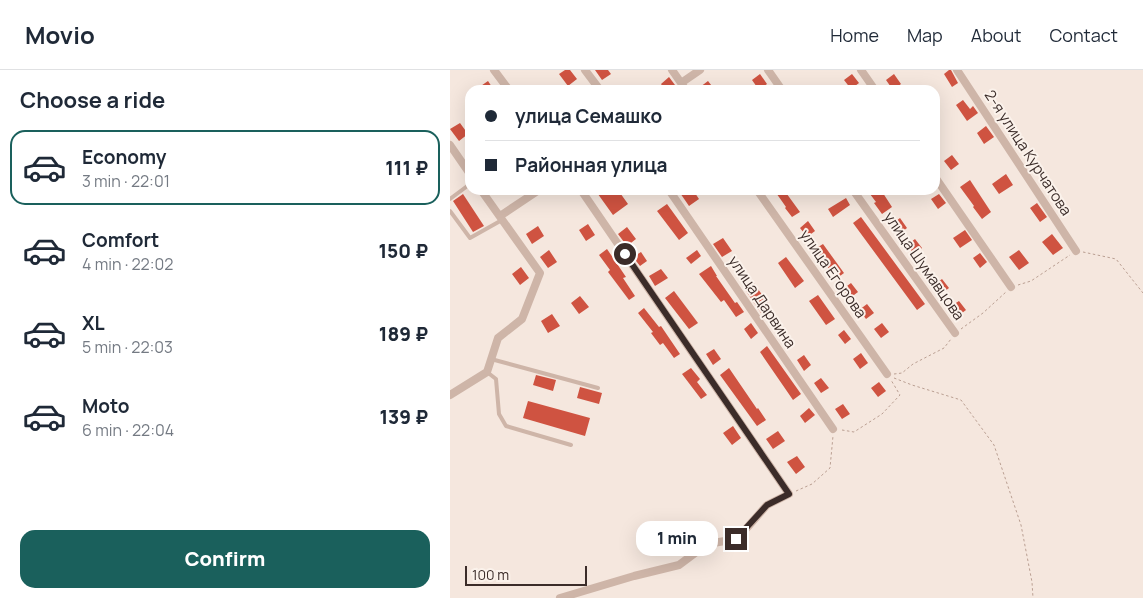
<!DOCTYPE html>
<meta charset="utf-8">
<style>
body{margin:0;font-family:Manrope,sans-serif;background:#f6f6f7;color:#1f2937;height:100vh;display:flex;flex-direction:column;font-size:19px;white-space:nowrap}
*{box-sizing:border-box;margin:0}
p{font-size:16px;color:#747a83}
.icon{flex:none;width:28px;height:28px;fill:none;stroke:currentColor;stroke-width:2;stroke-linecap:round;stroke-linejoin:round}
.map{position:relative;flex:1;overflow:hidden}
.sheet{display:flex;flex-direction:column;background:#fff;width:450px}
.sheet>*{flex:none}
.guide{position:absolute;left:15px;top:15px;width:475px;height:110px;border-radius:15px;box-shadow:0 5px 20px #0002;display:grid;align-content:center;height:110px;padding:0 20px;background:#fff}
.scale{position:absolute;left:15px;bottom:12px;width:122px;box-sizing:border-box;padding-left:5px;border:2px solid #3b2c29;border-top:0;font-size:14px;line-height:18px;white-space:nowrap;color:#3b2c29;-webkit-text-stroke:4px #fbf2eb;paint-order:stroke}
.end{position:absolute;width:22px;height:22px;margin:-11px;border:6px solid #3b2c29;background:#fff;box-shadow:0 0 0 2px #fff}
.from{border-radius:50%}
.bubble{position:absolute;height:35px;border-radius:15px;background:#fff;box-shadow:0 5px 20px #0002;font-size:16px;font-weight:800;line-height:35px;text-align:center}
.guide b{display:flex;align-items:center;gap:18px;height:48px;font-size:19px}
.guide b+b{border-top:1px solid #e0e1e3}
.guide i{width:12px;height:12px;background:#1f2937}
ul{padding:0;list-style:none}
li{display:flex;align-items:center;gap:15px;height:75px;margin:0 10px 8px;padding:0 10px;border:2px solid transparent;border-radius:15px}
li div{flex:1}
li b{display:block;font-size:19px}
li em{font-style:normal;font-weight:800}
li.current{border-color:#1a605c}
li>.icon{width:45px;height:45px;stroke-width:1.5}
h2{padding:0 20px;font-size:22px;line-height:60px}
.action{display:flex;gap:10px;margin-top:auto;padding:10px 20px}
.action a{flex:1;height:58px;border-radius:15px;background:#1a605c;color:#fff;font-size:20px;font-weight:800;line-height:58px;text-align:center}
header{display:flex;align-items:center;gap:30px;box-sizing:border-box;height:70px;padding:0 25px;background:#fff;border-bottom:1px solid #e0e1e3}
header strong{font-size:24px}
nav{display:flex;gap:28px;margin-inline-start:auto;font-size:18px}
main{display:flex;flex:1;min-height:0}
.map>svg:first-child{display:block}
.building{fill:#cf5341}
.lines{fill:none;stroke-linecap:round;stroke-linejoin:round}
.path{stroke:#ba9f92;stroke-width:1;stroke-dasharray:2.5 2.5;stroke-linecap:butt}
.lane{stroke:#ceb5a8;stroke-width:4}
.street{stroke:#ceb5a8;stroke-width:8}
.route{stroke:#3b2c29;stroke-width:6}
.labels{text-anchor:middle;stroke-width:4;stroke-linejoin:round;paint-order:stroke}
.street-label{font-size:15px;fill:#3b2c29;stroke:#fbf2eb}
</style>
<header>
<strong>Movio</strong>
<nav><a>Home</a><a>Map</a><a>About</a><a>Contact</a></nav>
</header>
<main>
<section class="sheet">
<h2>Choose a ride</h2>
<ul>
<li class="current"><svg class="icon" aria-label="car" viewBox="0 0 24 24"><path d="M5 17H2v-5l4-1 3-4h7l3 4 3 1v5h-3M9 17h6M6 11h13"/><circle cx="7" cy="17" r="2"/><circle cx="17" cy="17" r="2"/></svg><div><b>Economy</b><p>3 min · 22:01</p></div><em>111 ₽</em></li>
<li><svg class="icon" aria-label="car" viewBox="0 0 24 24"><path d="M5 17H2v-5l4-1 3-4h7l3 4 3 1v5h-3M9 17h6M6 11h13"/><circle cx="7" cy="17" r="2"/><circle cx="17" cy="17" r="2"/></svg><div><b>Comfort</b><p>4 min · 22:02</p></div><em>150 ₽</em></li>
<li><svg class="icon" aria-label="car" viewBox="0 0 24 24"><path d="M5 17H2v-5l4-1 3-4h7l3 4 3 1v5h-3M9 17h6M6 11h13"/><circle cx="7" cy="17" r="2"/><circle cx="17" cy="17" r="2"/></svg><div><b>XL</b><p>5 min · 22:03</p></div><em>189 ₽</em></li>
<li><svg class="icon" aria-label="car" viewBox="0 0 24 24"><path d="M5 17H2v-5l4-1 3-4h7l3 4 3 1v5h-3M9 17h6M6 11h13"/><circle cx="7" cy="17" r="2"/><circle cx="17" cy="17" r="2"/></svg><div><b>Moto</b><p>6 min · 22:04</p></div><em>139 ₽</em></li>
</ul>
<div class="action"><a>Confirm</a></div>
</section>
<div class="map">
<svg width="693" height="528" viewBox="0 0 693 528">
<rect width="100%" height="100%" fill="#f5e7de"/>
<path class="building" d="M 115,0 L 120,0 L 127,9 L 118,16 L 109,4 Z
M 145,0 L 158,0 L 161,4 L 152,10 Z
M 499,0 L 501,0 L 508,13 L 502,17 L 494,4 Z
M 310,4 L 317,14 L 309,20 L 302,10 Z
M 402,4 L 409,13 L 401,19 L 394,10 Z
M 444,4 L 451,14 L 443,20 L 436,10 Z
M 219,7 L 225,15 L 219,20 L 215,20 L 211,14 Z
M 38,11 L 44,20 L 25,20 Z
M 258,11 L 265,20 L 246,20 Z
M 513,30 L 520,39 L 523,36 L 528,43 L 517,51 L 506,35 Z
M 10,53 L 18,64 L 9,71 L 0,59 Z
M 536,56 L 544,67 L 534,74 L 527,63 Z
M 502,85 L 509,94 L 501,100 L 494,91 Z
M 556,104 L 563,115 L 549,124 L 542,114 Z
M 520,110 L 541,142 L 532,149 L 523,137 L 524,136 L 510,117 Z
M 145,120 L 168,120 L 178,134 L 163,145 Z
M 228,120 L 243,120 L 249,129 L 239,136 Z
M 324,120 L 334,120 L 350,142 L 342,147 L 335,138 L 336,137 Z
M 417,120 L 431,120 L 442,137 L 432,144 L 424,133 L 426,132 Z
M 13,124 L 34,156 L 23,162 L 3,131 Z
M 489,124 L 496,133 L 488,139 L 481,129 Z
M 396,128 L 400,135 L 383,147 L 378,139 Z
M 587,133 L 597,147 L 590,152 L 580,138 Z
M 217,134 L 238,163 L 229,170 L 207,141 Z
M 411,147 L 475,234 L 467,240 L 403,153 Z
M 450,148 L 457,158 L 449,164 L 442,154 Z
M 358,151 L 365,161 L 357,167 L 350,158 Z
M 138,154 L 145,165 L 136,171 L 129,160 Z
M 88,156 L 94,166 L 82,174 L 76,164 Z
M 177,157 L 186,169 L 177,176 L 168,164 Z
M 515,160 L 522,170 L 510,178 L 503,168 Z
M 602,164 L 613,178 L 603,185 L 592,172 Z
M 273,168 L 282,181 L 272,187 L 263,174 Z
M 465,169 L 472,178 L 464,184 L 457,175 Z
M 373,174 L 394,203 L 386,209 L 365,179 Z
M 157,179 L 176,207 L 173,208 L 185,226 L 179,230 L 158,202 L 160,200 L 149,185 Z
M 99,180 L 107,192 L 98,198 L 90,187 Z
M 247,180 L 251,186 L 241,194 L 236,188 Z
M 569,180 L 579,193 L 569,200 L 559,187 Z
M 191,182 L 197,191 L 190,196 L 183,187 Z
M 530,183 L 537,192 L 530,198 L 523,188 Z
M 336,187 L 354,211 L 345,218 L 328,193 Z
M 261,196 L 267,206 L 266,206 L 285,233 L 287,232 L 294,242 L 286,247 L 274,230 L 271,232 L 249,204 Z
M 71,197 L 79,208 L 70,215 L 62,204 Z
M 211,199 L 218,208 L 205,216 L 199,206 Z
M 492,209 L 499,218 L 491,224 L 484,215 Z
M 303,212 L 320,236 L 311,243 L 294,218 Z
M 401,213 L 408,222 L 400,228 L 393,219 Z
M 224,221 L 248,253 L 239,259 L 215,228 Z
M 368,225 L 385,249 L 376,255 L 359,231 Z
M 130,226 L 139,237 L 129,244 L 121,233 Z
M 509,231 L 516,240 L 508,246 L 501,236 Z
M 417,234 L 424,243 L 416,249 L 409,240 Z
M 194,238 L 209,257 L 211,256 L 230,284 L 224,288 L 213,273 L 210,275 L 201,263 L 203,262 L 188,243 Z
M 102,244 L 110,256 L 98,263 L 91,251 Z
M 301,253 L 308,263 L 301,269 L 294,259 Z
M 432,253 L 439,262 L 431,268 L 424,259 Z
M 394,260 L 401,269 L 395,274 L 388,265 Z
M 317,276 L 351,324 L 343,330 L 310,282 Z
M 264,279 L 271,289 L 263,295 L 256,284 Z
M 411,283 L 418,293 L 410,299 L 403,289 Z
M 354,285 L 361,295 L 354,301 L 347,290 Z
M 241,298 L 250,309 L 247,312 L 257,325 L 251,329 L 232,304 Z
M 279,298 L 307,339 L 308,338 L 316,350 L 307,356 L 270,305 Z
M 86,305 L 106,310 L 103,321 L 83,315 Z
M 371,308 L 379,318 L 371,323 L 364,313 Z
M 429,312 L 436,321 L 428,327 L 421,318 Z
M 130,317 L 152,323 L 149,334 L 127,328 Z
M 78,331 L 140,348 L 135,366 L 73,348 Z
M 393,334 L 400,344 L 392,349 L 385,339 Z
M 359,338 L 365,345 L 355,353 L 350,346 Z
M 283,356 L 291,368 L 282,375 L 273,363 Z
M 328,361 L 335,371 L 323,379 L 316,369 Z
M 347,386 L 355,397 L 346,404 L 337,392 Z"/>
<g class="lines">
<path class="path" d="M 633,182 L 666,189 L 693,223
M 568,215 L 581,211 L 620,185
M 511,259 L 533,243 L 556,222
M 444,304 L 452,303 L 463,294 L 494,278 L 501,269
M 444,308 L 462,315 L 511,330 L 544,375 L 571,455 L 582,512 L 583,528
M 392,360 L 404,362 L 432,344 L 450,325 L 441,310
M 346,421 L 362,414 L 380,398 L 383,366"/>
<path class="lane" d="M 0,129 L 20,114
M 0,141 L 20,168 L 52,150
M 41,289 L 148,318
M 37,302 L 46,309 L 49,344 L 56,356 L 121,375"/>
<path class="street" d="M 44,0 L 59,20
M 135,0 L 150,20
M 222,0 L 236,20
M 318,0 L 332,20
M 411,0 L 425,20
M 507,0 L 626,181
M 231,13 L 250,0
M 0,75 L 20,104
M 485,107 L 561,217
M 219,120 L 383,359
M 307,120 L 437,304
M 403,120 L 505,263
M 50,146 L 89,120
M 0,325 L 37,302 L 48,268 L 72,249 L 90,203 L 31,120
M 110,528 L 184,506 L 229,495 L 257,474 L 287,469 L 317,435 L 339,424 L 131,120"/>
</g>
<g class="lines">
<path class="route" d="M 175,184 L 339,424 L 317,435 L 286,469"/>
</g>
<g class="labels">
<g class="street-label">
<text transform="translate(578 83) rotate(57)" y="5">2-я улица Курчатова</text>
<text transform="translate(474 196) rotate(55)" y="5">улица Шумавцова</text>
<text transform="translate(383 204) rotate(55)" y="5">улица Егорова</text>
<text transform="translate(312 232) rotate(56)" y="5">улица Дарвина</text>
</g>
</g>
</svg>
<div class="scale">100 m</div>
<i class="end from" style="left:175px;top:184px"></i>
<i class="end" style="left:286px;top:469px"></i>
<div class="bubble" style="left:186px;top:451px;width:82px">1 min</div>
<div class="guide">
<b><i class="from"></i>улица Семашко</b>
<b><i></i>Районная улица</b>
</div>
</div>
</main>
